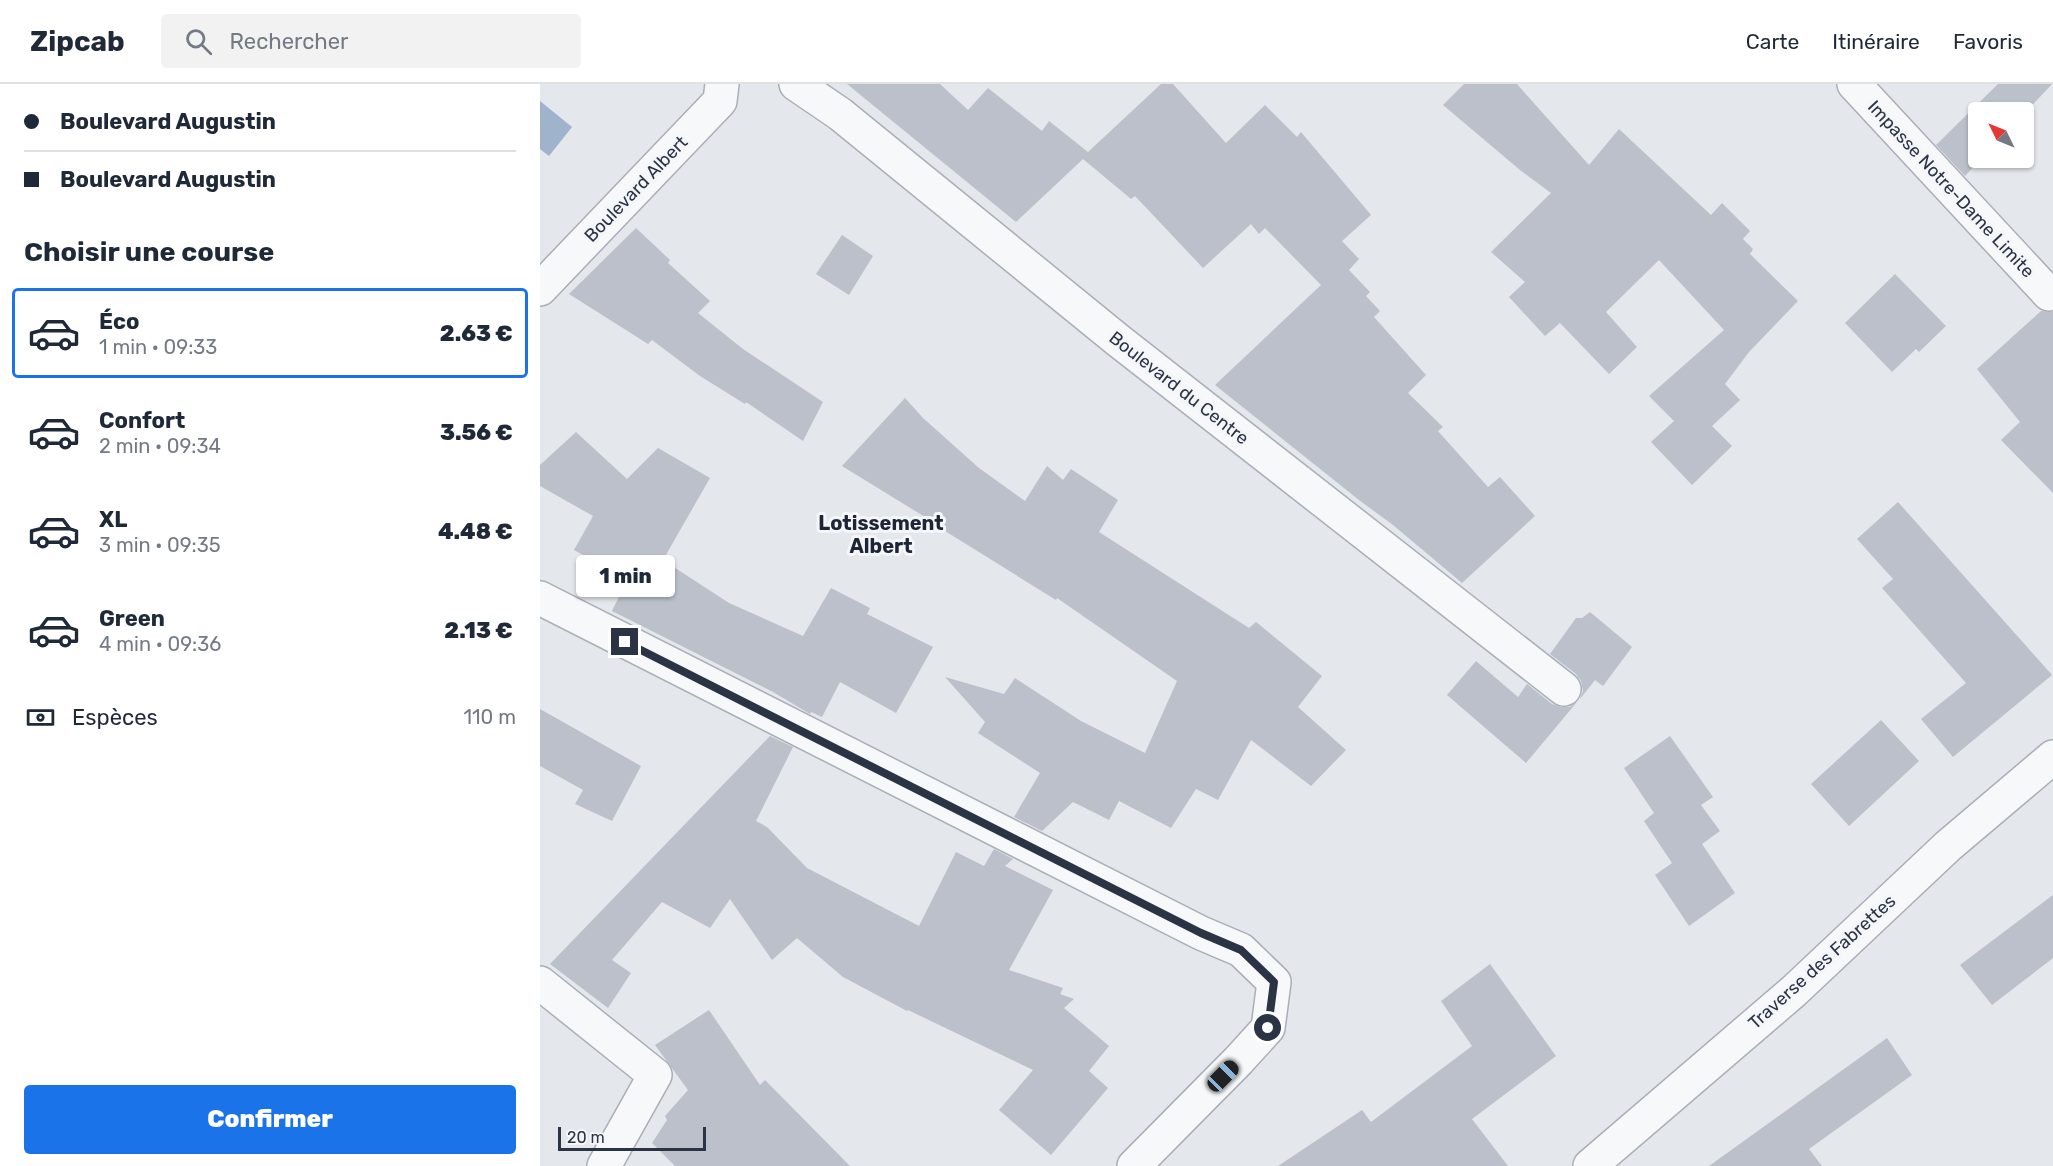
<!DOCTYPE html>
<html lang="fr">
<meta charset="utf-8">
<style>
body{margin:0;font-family:Rubik,sans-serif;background:#f2f2f3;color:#1f2937;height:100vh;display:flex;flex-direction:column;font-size:22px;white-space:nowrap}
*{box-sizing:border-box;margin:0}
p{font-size:20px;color:#747a83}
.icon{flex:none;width:33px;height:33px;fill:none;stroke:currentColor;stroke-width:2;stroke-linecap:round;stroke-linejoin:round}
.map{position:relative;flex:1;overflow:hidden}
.side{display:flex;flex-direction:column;background:#fff;width:540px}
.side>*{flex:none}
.top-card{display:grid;align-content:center;height:132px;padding:0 24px;background:#fff}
.needle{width:39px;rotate:313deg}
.buttons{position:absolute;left:1428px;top:18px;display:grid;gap:12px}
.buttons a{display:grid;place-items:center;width:66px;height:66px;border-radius:6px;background:#fff;box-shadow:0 2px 4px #0004;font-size:30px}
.scale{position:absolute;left:18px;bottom:15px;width:148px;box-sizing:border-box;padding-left:6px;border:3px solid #2b3445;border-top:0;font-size:16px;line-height:21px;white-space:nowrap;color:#2b3445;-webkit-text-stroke:4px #f4f6f9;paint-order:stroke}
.end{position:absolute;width:27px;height:27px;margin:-14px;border:8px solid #2b3445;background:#fff;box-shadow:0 0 0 3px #fff}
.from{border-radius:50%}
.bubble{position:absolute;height:42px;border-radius:6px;background:#fff;box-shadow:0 2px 4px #0004;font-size:20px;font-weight:800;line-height:42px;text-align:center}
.car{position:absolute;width:18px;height:36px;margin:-18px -9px;border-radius:8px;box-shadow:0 0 4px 2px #0007;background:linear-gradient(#222 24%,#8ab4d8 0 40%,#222 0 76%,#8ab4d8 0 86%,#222 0)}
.top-card b{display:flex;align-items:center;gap:21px;height:57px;font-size:22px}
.top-card b+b{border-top:2px solid #e0e1e3}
.top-card i{width:15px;height:15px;background:#1f2937}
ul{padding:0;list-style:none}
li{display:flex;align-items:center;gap:18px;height:90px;margin:0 12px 9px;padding:0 12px;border:3px solid transparent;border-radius:6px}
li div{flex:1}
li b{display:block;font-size:22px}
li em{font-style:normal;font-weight:800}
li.current{border-color:#1a73e8}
li>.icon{width:54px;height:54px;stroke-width:1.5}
h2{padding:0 24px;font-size:27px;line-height:72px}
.pay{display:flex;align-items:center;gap:15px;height:66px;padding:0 24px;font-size:22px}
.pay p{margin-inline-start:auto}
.action{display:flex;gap:12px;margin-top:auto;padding:12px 24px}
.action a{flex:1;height:69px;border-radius:6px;background:#1a73e8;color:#fff;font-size:24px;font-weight:800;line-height:69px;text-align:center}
header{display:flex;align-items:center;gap:36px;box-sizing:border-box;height:84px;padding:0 30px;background:#fff;border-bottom:2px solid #e0e1e3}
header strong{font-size:28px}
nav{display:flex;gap:33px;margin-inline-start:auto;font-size:21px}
.search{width:420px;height:54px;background:#f2f2f3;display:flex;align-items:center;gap:15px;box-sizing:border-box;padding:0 21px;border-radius:6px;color:#747a83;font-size:22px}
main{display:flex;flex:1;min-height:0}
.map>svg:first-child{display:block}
.water{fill:#9fb4cc}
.building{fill:#bbc0ca}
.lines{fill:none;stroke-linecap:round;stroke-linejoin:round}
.minor-casing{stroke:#a9aeb7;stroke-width:36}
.minor{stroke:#f7f8fa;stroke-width:33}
.route{stroke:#2b3445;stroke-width:8}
.labels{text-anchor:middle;stroke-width:6;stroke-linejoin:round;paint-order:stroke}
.street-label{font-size:18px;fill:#2b3445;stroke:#f4f6f9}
.neighbourhood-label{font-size:20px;font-weight:bold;fill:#1d2536;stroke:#f4f6f9}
</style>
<header>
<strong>Zipcab</strong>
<div class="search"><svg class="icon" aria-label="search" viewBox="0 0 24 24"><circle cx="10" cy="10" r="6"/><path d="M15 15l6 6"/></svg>Rechercher</div>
<nav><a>Carte</a><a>Itinéraire</a><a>Favoris</a></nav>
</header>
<main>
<section class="side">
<div class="top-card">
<b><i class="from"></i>Boulevard Augustin</b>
<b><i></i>Boulevard Augustin</b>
</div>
<h2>Choisir une course</h2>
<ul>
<li class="current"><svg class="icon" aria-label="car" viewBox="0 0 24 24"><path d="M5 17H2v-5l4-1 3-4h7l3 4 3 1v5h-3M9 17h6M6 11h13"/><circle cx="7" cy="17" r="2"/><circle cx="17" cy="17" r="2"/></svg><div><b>Éco</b><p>1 min · 09:33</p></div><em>2.63 €</em></li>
<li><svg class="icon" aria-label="car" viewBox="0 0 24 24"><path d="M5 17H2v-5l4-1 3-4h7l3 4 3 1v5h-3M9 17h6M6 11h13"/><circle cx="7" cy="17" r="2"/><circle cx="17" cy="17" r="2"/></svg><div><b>Confort</b><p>2 min · 09:34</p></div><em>3.56 €</em></li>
<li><svg class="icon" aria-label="car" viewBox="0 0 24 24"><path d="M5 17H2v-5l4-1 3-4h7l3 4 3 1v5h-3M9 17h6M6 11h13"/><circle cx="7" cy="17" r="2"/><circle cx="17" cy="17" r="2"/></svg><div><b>XL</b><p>3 min · 09:35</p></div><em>4.48 €</em></li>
<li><svg class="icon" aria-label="car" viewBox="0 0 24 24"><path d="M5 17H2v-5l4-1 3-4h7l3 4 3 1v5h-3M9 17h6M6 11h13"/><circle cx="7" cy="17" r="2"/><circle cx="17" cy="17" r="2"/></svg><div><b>Green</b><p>4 min · 09:36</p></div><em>2.13 €</em></li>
</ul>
<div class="pay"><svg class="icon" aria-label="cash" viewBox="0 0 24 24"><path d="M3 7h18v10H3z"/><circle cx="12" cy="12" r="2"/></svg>Espèces<p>110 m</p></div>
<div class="action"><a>Confirmer</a></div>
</section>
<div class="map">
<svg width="1513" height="1082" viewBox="0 0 1513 1082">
<rect width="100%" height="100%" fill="#e4e7ec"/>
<path class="water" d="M 0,17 L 32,43 L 9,72 L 0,65 Z"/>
<path class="building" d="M 307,0 L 400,0 L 428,26 L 448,4 L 502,47 L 509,37 L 548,68 L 621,0 L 633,0 L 686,59 L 725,21 L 757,53 L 761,48 L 831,131 L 802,157 L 819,175 L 809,186 L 830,208 L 826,212 L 840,227 L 834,233 L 886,291 L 868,309 L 903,343 L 898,347 L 948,403 L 960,393 L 995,432 L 922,499 L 853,441 L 819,416 L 675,301 L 781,201 L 725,144 L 719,150 L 711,140 L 663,184 L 595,112 L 591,115 L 543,75 L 476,138 Z
M 924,0 L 977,0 L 1049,81 L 1079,45 L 1171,131 L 1182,119 L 1210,147 L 1203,155 L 1213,165 L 1210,170 L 1258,217 L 1209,268 L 1185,300 L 1200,316 L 1172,342 L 1192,362 L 1152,401 L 1111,358 L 1134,337 L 1109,312 L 1184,246 L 1119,176 L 1066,228 L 1097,263 L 1069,290 L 1020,239 L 1005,252 L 969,213 L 985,198 L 951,168 L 1011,109 L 980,86 L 903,21 Z
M 1458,0 L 1512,0 L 1484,30 L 1438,28 L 1438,74 L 1442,74 L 1425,92 L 1396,61 Z
M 96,144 L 130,176 L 128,179 L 170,217 L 158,229 L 203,265 L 283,318 L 263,357 L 206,318 L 205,320 L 160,292 L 112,256 L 108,260 L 29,210 Z
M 302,151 L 333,172 L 309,211 L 276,190 Z
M 1355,190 L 1406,242 L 1379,268 L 1376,265 L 1352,288 L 1305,239 Z
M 1501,227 L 1513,228 L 1513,409 L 1461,356 L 1480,338 L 1437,285 Z
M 365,314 L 383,334 L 439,384 L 485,417 L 507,382 L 523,396 L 531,385 L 578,416 L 559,448 L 709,544 L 716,538 L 782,592 L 758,623 L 806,666 L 771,702 L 711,656 L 678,716 L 656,705 L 631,744 L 579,717 L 569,736 L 533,718 L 502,747 L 474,733 L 500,689 L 438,649 L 445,638 L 405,593 L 464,610 L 475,594 L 541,637 L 605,669 L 637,597 L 517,514 L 516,516 L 397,442 L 398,441 L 302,382 Z
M 36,348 L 87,395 L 118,364 L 170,394 L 123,476 L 189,519 L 263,552 L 291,504 L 330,524 L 327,530 L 393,563 L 356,629 L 300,598 L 282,633 L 271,628 L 270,630 L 233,608 L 72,527 L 87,496 L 34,466 L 53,432 L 0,402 L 0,381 Z
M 1358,418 L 1512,591 L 1413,673 L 1381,635 L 1426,599 L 1342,504 L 1353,495 L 1317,455 Z
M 1050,528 L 1092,563 L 1063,602 L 1055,596 L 1040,615 L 1043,607 L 1041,597 L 1036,590 L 1010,570 L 1036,534 L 1042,534 Z
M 936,577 L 978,613 L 987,600 L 1012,620 L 1021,623 L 1030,623 L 1037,618 L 986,679 L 907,611 Z
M 0,625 L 101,682 L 72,737 L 35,720 L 43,706 L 0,682 Z
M 1341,636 L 1379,677 L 1309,742 L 1271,700 Z
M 230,652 L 253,663 L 216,737 L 227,743 L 267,784 L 379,842 L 416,768 L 444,782 L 454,765 L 473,775 L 465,782 L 513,806 L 469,886 L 523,904 L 520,910 L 534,915 L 524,924 L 569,962 L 549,987 L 568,1004 L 511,1071 L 459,1026 L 493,986 L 368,926 L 367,927 L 303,893 L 257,854 L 232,876 L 190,815 L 170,844 L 122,818 L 72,876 L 91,889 L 68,924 L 10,880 Z
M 1130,652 L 1173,713 L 1161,721 L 1180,747 L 1162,760 L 1195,809 L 1149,842 L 1115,791 L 1132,779 L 1104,737 L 1114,729 L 1084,684 Z
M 1513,811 L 1513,874 L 1452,921 L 1420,881 Z
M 950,880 L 1016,972 L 932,1035 L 968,1082 L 738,1082 L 822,1026 L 831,1038 L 932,962 L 901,917 Z
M 169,926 L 220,1001 L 225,996 L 310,1082 L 135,1082 L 112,1059 L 127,1036 L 125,1032 L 148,1006 L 115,961 Z
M 1347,954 L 1372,991 L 1269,1065 L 1282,1082 L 1169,1082 Z"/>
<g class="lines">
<g class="minor-casing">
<path id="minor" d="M 256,0 L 300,30 L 579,257 L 1024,605
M 1314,0 L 1509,210
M 0,205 L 180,17 L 182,0
M 0,514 L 661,849 L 701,866 L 734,898 L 728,944 L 698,977 L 594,1082
M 0,899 L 115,991 L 64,1082
M 1050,1082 L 1254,907 L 1408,762 L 1513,673"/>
</g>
<use href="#minor" class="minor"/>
</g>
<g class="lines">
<path class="route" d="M 85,558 L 661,849 L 701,866 L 734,898 L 728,944"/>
</g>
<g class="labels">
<g class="street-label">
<text transform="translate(96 105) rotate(-46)" y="6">Boulevard Albert</text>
<text transform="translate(1411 105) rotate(47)" y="6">Impasse Notre-Dame Limite</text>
<text transform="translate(639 304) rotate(38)" y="6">Boulevard du Centre</text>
<text transform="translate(1282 878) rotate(-42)" y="6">Traverse des Fabrettes</text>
</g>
<g class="neighbourhood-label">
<text x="341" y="446">Lotissement<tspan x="341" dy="23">Albert</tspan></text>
</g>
</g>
</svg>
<div class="buttons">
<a><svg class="needle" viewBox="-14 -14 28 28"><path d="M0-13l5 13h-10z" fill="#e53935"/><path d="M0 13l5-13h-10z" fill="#747a83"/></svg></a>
</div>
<div class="scale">20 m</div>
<i class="end from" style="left:728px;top:944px"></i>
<i class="end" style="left:85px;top:558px"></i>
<div class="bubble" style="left:36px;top:471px;width:99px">1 min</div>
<i class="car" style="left:683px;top:992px;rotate:45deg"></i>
</div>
</main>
